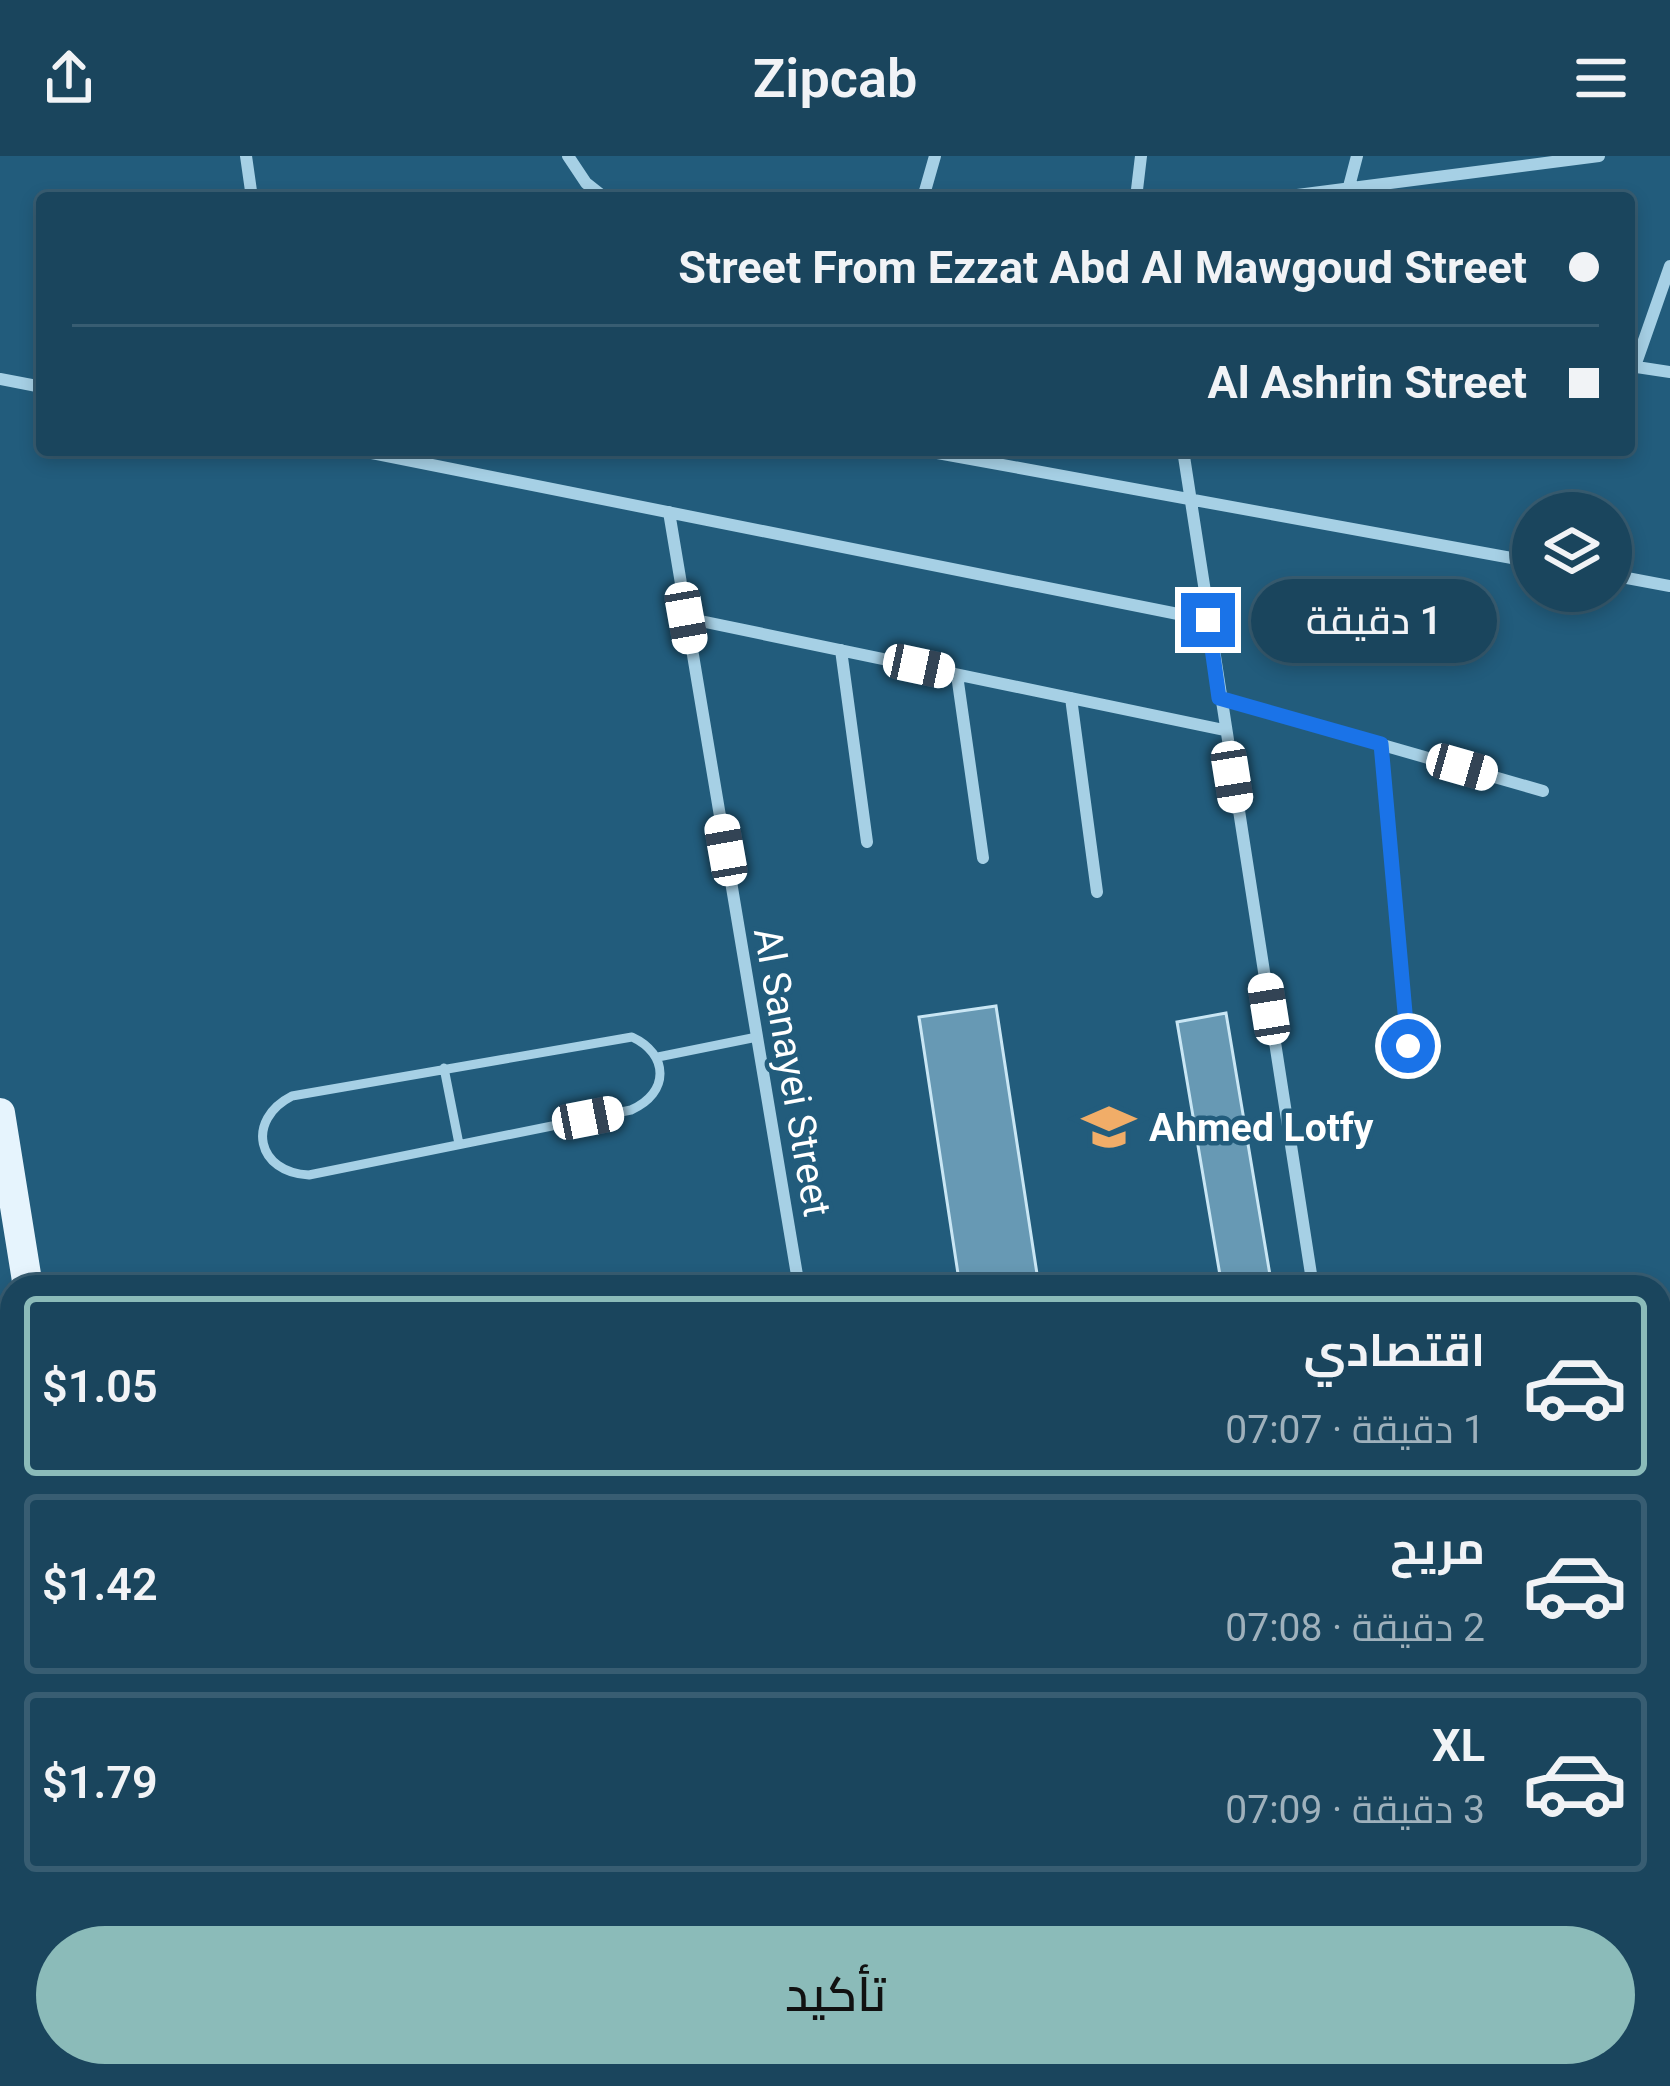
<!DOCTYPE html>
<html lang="ar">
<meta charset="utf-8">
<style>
body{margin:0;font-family:Roboto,Cairo,sans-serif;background:#274f66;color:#f1f3f6;direction:rtl;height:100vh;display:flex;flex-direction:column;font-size:45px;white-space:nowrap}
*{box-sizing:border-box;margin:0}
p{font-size:39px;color:#9fb1bc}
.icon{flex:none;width:66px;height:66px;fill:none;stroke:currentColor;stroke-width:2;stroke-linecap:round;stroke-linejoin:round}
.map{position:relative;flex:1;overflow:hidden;direction:ltr}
.panel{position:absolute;left:0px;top:1119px;width:1671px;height:813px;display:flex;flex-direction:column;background:#1a455d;border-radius:36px 36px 0 0;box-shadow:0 6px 18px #0003,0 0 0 3px #385d72;direction:rtl}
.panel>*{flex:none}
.hud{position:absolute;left:36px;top:36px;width:1599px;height:264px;border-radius:12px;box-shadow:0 6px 18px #0003,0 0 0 3px #385d72;direction:rtl;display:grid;align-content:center;height:264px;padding:0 36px;background:#1a455d}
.tools{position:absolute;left:1512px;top:336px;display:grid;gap:24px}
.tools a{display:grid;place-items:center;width:120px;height:120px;border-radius:50%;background:#1a455d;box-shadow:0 6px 18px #0003,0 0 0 3px #385d72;font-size:60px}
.end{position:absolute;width:54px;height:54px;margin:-27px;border:15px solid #1a73e8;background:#fff;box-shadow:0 0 0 6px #fff}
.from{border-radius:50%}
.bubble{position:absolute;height:84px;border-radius:42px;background:#1a455d;box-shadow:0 6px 18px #0003,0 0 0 3px #385d72;font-size:39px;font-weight:600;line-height:84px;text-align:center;direction:rtl}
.car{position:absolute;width:36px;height:72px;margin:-36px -18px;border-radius:15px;box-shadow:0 0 9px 3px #0007;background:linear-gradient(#fff 24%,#345 0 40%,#fff 0 76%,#345 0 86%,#fff 0)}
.hud b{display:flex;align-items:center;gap:42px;height:114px;font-size:45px}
.hud b+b{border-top:3px solid #385d72}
.hud i{width:30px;height:30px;background:#f1f3f6}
ul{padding:21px 0 0;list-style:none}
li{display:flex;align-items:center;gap:36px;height:180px;margin:0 24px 18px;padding:0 12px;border:6px solid #385d72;border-radius:12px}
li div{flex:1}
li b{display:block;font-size:45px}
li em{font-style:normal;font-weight:600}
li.current{border-color:#8bbbb9}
li>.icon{width:108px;height:108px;stroke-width:1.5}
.cta{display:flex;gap:24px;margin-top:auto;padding:24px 36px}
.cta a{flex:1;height:138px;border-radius:72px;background:#8bbbb9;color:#111;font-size:48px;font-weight:600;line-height:138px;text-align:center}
header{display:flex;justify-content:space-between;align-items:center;height:156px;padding:0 36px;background:#1a455d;font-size:54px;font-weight:600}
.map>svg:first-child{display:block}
.building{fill:#6799b4;stroke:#c9e6f4;stroke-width:3}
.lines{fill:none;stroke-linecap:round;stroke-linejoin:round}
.service{stroke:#a6d0e5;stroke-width:9}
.minor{stroke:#a6d0e5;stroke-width:12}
.primary{stroke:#e6f4fd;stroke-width:30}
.route{stroke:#1a73e8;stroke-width:15}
.labels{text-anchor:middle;stroke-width:9;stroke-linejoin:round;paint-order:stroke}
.street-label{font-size:39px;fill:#fff;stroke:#225c7c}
.poi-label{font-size:39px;font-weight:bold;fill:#fff;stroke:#225c7c;text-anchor:start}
</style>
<header><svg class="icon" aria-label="menu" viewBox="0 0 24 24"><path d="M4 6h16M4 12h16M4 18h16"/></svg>Zipcab<svg class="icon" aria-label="share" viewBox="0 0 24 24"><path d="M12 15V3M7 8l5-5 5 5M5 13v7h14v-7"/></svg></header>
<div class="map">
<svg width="1670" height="1930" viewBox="0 0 1670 1930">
<rect width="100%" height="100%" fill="#225c7c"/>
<path class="building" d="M 996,850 L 1039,1131 L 960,1131 L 919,861 Z
M 1226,857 L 1272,1131 L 1222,1131 L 1177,866 Z"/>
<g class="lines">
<path class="service" d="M 632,881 C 669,898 670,937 631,954 L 309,1019 C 257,1017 245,964 292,940 Z
M 658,901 L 757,881
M 444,912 L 459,988"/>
<path class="minor" d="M 246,0 L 252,42
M 568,0 L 586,27 L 605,42
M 923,42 L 935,0
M 1136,42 L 1141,0
M 1274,42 L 1599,0
M 1346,42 L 1357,0
M 1630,210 L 1670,216
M 1635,210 L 1670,110
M 0,223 L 42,231
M 357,294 L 1208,464
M 921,294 L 1533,406
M 1183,294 L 1313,1131
M 669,356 L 799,1131
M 1611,419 L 1670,430
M 686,462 L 1224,574
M 841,494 L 867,686
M 957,519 L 983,702
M 1071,542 L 1097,736
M 1219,542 L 1543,635
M 1381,588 L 1408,890
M 1659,1318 L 1670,1320
M 1659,1534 L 1670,1536
M 0,1675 L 12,1680
M 0,1889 L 12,1894
M 1659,1906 L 1670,1905
M 877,1920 L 903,1930
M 932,1920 L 934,1930
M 1481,1930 L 1555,1920"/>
<path class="primary" d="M 0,957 L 28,1131
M 0,1404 L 12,1478
M 84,1920 L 86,1930
M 157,1920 L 158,1930"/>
</g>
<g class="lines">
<path class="route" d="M 1208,464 L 1219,542 L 1381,588 L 1408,890"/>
</g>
<defs>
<g id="school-bare" transform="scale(4.14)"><path d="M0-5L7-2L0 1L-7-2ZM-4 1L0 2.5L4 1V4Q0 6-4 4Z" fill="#f1ad68" stroke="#225c7c" stroke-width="2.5" paint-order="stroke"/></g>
</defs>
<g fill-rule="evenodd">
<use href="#school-bare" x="1109" y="971"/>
</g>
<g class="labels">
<g class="street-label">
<text transform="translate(793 916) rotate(80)" y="14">Al Sanayei Street</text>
</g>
<g class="poi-label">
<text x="1149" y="985">Ahmed Lotfy</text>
</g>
</g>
</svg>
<div class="tools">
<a><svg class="icon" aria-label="layers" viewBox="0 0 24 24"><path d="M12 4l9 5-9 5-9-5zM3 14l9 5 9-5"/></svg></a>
</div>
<i class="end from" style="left:1408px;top:890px"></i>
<i class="end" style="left:1208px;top:464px"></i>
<div class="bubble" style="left:1251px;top:423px;width:246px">1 دقيقة</div>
<i class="car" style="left:686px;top:462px;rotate:170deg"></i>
<i class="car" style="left:919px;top:510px;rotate:102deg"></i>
<i class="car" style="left:1462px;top:611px;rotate:106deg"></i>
<i class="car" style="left:1232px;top:621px;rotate:171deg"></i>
<i class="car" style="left:726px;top:694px;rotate:350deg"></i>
<i class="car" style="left:1269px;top:853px;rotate:351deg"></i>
<i class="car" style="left:588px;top:962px;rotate:79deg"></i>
<div class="hud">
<b><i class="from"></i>Street From Ezzat Abd Al Mawgoud Street</b>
<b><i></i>Al Ashrin Street</b>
</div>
<section class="panel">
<ul>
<li class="current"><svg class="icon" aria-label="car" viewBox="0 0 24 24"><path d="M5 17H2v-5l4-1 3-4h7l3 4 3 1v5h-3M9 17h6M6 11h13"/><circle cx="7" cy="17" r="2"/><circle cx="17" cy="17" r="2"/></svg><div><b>اقتصادي</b><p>1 دقيقة · 07:07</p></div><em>$1.05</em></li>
<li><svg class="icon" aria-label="car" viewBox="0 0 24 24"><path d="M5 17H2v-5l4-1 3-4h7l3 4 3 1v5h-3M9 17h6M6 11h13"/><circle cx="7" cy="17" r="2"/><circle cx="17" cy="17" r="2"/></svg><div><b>مريح</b><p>2 دقيقة · 07:08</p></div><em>$1.42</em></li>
<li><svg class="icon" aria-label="car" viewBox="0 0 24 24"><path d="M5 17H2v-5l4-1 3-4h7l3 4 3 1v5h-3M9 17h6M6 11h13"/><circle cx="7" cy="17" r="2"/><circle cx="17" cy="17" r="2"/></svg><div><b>XL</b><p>3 دقيقة · 07:09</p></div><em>$1.79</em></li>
</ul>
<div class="cta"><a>تأكيد</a></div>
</section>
</div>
